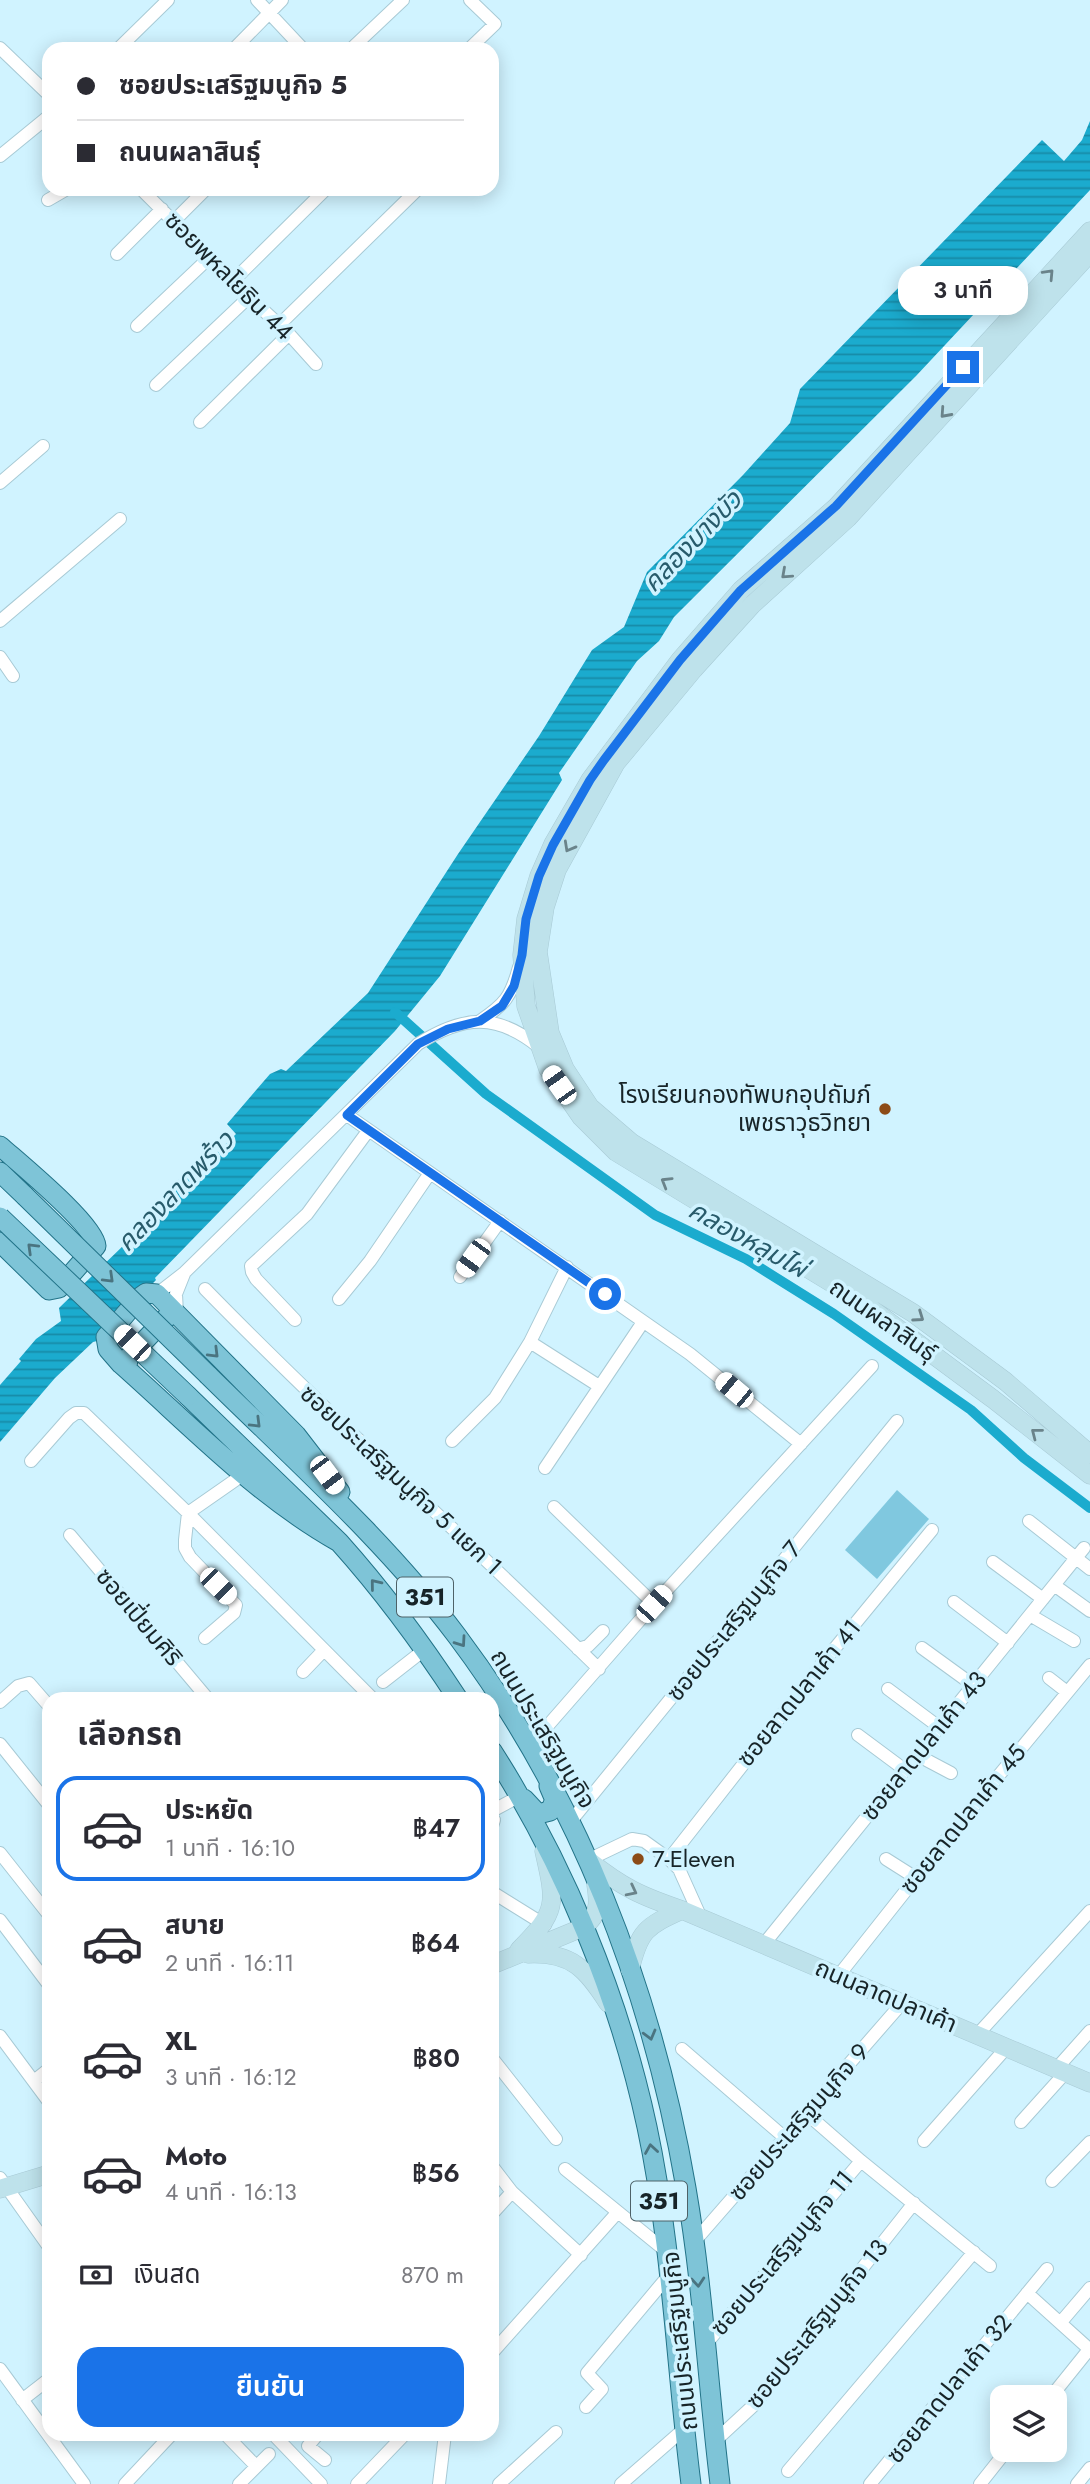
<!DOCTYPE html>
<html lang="th">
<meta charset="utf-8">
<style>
body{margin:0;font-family:Jost,"Noto Sans Thai",sans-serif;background:#f7f7f7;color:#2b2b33;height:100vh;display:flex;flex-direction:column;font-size:26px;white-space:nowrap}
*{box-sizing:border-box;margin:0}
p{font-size:23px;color:#7c7c81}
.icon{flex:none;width:38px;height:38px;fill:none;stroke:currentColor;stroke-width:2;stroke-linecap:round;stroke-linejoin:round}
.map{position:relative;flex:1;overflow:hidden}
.side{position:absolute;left:42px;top:1692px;width:457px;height:749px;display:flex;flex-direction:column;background:#fff;border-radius:21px;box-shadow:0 4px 18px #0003}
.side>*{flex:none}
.hud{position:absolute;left:42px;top:42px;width:457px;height:154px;border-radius:21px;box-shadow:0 4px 18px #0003;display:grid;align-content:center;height:154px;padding:0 35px;background:#fff}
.fabs{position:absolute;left:990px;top:2385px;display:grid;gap:14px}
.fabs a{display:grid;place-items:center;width:77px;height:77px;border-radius:14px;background:#fff;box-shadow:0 4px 18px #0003;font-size:35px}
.end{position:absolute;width:32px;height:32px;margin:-16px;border:9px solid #1a73e8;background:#fff;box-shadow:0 0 0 4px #fff}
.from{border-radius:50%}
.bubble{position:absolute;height:49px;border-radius:21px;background:#fff;box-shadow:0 4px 18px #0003;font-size:23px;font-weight:600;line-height:49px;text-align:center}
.car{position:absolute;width:21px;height:42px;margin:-21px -10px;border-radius:9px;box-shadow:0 0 5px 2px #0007;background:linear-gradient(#fff 24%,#345 0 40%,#fff 0 76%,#345 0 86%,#fff 0)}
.hud b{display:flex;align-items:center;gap:24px;height:66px;font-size:26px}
.hud b+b{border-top:2px solid #e1e1e2}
.hud i{width:18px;height:18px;background:#2b2b33}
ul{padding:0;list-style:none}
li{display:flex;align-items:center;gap:21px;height:105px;margin:0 14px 10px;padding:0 21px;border:4px solid transparent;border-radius:21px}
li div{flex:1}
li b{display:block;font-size:26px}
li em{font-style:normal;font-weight:600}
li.on{border-color:#1a73e8}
li>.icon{width:63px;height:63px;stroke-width:1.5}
h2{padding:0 35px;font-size:32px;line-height:84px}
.pay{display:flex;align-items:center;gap:18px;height:77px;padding:0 35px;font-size:26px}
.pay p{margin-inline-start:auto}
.button{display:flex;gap:14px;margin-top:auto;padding:14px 35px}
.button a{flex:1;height:80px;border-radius:21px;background:#1a73e8;color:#fff;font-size:28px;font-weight:600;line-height:80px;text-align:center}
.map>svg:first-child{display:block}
.green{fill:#80c8df}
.water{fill:url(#water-rules)}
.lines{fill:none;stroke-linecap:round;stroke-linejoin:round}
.canal{stroke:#1babce;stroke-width:10}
.minor-casing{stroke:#a8cad5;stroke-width:14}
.secondary-casing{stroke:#a8cad5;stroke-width:19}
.primary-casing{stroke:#227388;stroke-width:21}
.minor{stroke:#fff;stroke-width:12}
.secondary{stroke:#bee2eb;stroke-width:18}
.primary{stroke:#7ec4d7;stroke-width:19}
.primary-bridge-casing{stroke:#227388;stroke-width:21;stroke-linecap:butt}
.primary-bridge{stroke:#7ec4d7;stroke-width:19}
.oneway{stroke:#6a838a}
.oneway2{stroke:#4a7480}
.route{stroke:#1a73e8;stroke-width:9}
.poi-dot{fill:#8c4b17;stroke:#d0f3ff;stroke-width:2.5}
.labels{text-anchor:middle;stroke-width:7;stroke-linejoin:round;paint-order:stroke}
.shield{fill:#d0f3ff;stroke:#4e6268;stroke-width:2}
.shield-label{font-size:23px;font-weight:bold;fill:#172428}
.street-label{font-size:24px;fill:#172428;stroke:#d0f3ff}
.poi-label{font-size:24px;fill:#172428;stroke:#d0f3ff;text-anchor:end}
.water-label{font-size:26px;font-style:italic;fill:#285b6b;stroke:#d0f3ff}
</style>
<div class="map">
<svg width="1090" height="2484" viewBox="0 0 1090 2484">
<defs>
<pattern id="water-rules" width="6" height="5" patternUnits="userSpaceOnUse" patternTransform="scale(1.75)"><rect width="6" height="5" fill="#1babce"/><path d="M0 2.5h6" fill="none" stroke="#178ba7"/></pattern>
</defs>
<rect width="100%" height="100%" fill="#d0f3ff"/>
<path class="green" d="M 897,1490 L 929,1519 L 877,1579 L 845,1550 Z"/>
<path class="water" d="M 1090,121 L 1090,190 L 916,376 L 674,617 L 659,641 L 637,661 L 559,773 L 562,780 L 440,976 L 395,1031 L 155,1278 L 156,1280 L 97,1341 L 93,1342 L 55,1378 L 0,1442 L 0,1385 L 21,1361 L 19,1359 L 36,1339 L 61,1321 L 59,1308 L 126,1243 L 124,1240 L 192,1165 L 198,1171 L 236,1134 L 227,1124 L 270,1074 L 281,1069 L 286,1071 L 368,993 L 458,854 L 539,736 L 592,650 L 624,627 L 647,572 L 743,475 L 790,423 L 800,389 L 1042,140 L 1064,161 L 1082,140 Z"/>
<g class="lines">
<path class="canal" d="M 395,1012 L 486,1094 L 655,1215 L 746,1259 L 834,1314 L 971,1410 L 1024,1458 L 1090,1508"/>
<g class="minor-casing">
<path id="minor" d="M 257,0 L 303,49
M 0,48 L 49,95
M 118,49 L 168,0
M 234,49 L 282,0
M 351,49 L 403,0
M 469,49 L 495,24 L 470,0
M 0,156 L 49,116
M 141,189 L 249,297 L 289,334 L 316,364
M 48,200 L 67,189
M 174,221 L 206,189
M 117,254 L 162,209
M 234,280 L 326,189
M 279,325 L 418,189
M 137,326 L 209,258
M 156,385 L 249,297
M 200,422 L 289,334
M 0,483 L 43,446
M 0,621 L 120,519
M 0,657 L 13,676
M 480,1021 C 505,1004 511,997 519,967
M 347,1115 L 690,1354 L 801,1444
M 460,1277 L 500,1221
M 205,1289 C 333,1420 469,1541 599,1669
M 157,1294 L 184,1273 L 418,1044 C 464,1015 497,1013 539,1047
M 339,1299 L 370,1261 L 430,1173
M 177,1313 L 176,1294 L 184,1274
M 295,1320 L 256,1279 L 252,1272 L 251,1266 L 307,1214 L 368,1131
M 530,1342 L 599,1386
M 452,1441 L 495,1398 L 530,1342 L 567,1267
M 31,1461 L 69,1418 L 76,1413 L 84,1413 L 188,1513 L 373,1699
M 545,1468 L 643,1322
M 554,1507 L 654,1604
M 1029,1521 L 1090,1569
M 70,1535 L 208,1699
M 993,1562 L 1043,1599
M 1054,1585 L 1090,1611
M 954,1602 L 1008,1643
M 1030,1615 L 1074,1641
M 205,1638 L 234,1613 L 236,1605 L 190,1557 L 185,1548 L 185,1540 L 188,1513 L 244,1474
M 922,1648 L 973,1685
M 578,1649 L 588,1646 L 603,1631
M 303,1672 L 324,1650
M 1049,1678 L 1067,1692
M 383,1682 L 424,1650
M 888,1689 L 939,1727
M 0,1702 L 18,1686 L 29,1683 L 49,1706
M 858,1735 L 905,1770
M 0,1744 L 49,1805
M 530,1746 L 654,1604 L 872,1366
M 917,1755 L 951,1773
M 492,1811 L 520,1796
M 492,1819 L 494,1820 L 492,1826
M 571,1821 L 897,1421
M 0,1853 L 49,1915
M 669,1859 L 821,1665 L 932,1530
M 886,1859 L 916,1878
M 588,1860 L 632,1839 L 644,1841 L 669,1859 L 679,1869 L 701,1918
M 492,1892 L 545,1925
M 0,1920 L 49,1985
M 764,1944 L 1084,1548
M 839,1975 L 957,1826 L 1090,1665
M 978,2034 L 1090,1911
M 0,2036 L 49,2102
M 682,2049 L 784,2137
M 492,2058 L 556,2139
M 1057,2068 L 1090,2031
M 34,2081 L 49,2069
M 806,2113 L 861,2161 L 990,2266
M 1021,2122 L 1066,2072
M 924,2141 L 1007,2047
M 492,2166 L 512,2192 L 492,2214
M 565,2169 L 666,2251
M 0,2178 L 49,2247
M 1052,2181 L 1090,2142
M 512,2192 L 581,2255
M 694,2242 L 903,2002
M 1027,2293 L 1087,2347 L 1087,2352 L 1050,2398
M 1061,2322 L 1090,2288
M 705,2345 L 861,2161
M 492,2353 L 617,2213
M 0,2369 L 84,2484
M 22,2400 L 49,2379
M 586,2407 L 602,2389 L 587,2373 L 669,2275
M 225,2434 L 256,2466
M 273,2434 L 321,2484
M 318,2434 L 308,2446 L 325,2460
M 715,2441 L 754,2405 L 914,2203
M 788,2471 L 974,2252
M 125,2484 L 172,2434
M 239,2484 L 269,2454
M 357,2484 L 405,2434
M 439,2484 L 445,2434
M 499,2484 L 556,2432
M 621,2484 L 684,2429
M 870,2484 L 1047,2269
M 980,2484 L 1007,2450
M 1077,2484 L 1090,2468"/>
</g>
<g class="secondary-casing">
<path id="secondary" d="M 1090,231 L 836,507 L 741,590 L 680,660 L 590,780 L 553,844 L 539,876 L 526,919 L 522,955 L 526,1006 L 548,1069 L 581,1117 L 616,1152 L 858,1299 L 993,1399 L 1090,1475
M 1090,253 L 848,518 L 752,605 L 694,669 L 616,763 L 557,870 L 545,907 L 538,952 L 550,1033 L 565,1069 L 590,1107 L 632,1143 L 913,1313 L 1005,1381 L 1090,1454
M 588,1860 C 623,1888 641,1896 682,1910 L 1090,2083
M 519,1950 C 558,1911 556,1904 544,1851
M 528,1954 C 572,1952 586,1969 608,2003
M 492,1965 L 584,1927 C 599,1914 599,1904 596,1885
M 630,1970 C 639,1931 646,1926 682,1910
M 0,2189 L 49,2174"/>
</g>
<g class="primary-casing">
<path id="primary" d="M 0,1146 C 19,1163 95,1225 96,1246 L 59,1288 L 49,1290 L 0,1242
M 0,1172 L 25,1196
M 128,1361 L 128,1358 L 168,1316
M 208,1375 C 293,1459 385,1540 457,1636 C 578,1797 652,1990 686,2188 C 703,2286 708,2386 720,2484
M 188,1396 L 339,1542 C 383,1591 422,1644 458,1699
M 339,1542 C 257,1496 191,1426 121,1364 L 108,1349 L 106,1337 L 139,1298 L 146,1293 L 157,1294 L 296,1435 L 340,1492
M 492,1751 C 564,1863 619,1996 647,2127 C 672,2244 676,2365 691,2484
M 524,1799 L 538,1814 L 550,1811 L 555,1800 L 549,1786"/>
</g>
<use href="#minor" class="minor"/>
<use href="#secondary" class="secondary"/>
<use href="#primary" class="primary"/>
<g class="primary-bridge-casing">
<path id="primary-bridge" d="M 25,1196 L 208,1375
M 0,1217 L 188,1396"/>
</g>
<use href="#primary-bridge" class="primary-bridge"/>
</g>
<defs><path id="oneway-chevron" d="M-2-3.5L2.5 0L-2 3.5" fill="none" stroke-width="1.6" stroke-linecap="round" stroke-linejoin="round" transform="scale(1.75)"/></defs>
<g class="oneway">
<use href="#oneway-chevron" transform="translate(1049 274) rotate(-47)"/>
<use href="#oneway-chevron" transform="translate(945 413) rotate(132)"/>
<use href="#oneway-chevron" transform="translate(786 574) rotate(138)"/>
<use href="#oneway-chevron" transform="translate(569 847) rotate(119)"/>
<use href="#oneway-chevron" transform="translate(666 1182) rotate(-149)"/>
<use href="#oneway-chevron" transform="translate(919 1317) rotate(35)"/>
<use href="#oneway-chevron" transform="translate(1036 1433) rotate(-142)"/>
<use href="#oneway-chevron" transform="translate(632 1891) rotate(27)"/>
</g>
<g class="oneway2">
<use href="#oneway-chevron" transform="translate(32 1248) rotate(-136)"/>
<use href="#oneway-chevron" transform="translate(109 1278) rotate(44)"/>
<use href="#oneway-chevron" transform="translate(214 1353) rotate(45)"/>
<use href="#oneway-chevron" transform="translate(256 1423) rotate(45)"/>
<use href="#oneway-chevron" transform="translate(375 1584) rotate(-129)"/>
<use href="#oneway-chevron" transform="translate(461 1642) rotate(55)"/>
<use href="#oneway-chevron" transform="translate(650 2035) rotate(75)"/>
<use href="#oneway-chevron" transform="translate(651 2149) rotate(-99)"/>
<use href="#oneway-chevron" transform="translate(698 2282) rotate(85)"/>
</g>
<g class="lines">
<path class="route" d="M 605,1294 L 347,1115 L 418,1044 L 448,1029 L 480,1021 L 502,1006 L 514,986 L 522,955 L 526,919 L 539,876 L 553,845 L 590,780 L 604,760 L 680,660 L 741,590 L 836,506 L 963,367"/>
</g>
<g class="poi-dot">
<circle cx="885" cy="1109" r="7"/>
<circle cx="638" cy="1859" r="7"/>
</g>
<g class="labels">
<g class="shield">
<rect x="397" y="1577.5" width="56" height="39" rx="5"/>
<rect x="631" y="2181.5" width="56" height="39" rx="5"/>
</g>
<g class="shield-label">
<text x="425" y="1605">351</text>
<text x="659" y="2209">351</text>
</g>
<g class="street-label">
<text transform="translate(229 276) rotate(45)" y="8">ซอยพหลโยธิน 44</text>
<text transform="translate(883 1320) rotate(35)" y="8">ถนนผลาสินธุ์</text>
<text transform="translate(401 1480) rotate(43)" y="8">ซอยประเสริฐมนูกิจ 5 แยก 1</text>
<text transform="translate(139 1617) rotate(50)" y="8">ซอยเปี่ยมศิริ</text>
<text transform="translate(734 1621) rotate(-51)" y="8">ซอยประเสริฐมนูกิจ 7</text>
<text transform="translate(799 1693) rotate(-51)" y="8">ซอยลาดปลาเค้า 41</text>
<text transform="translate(543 1729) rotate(59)" y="8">ถนนประเสริฐมนูกิจ</text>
<text transform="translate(924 1746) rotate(-51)" y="8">ซอยลาดปลาเค้า 43</text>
<text transform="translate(963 1819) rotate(-51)" y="8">ซอยลาดปลาเค้า 45</text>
<text transform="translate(886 1996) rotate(23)" y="8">ถนนลาดปลาเค้า</text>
<text transform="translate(799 2122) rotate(-49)" y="8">ซอยประเสริฐมนูกิจ 9</text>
<text transform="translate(782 2253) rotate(-50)" y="8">ซอยประเสริฐมนูกิจ 11</text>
<text transform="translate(817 2324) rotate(-51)" y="8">ซอยประเสริฐมนูกิจ 13</text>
<text transform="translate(680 2341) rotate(-96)" y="8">ถนนประเสริฐมนูกิจ</text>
<text transform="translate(949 2389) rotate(-51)" y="8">ซอยลาดปลาเค้า 32</text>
</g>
<g class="poi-label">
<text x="871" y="1103">โรงเรียนกองทัพบกอุปถัมภ์<tspan x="871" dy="28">เพชราวุธวิทยา</tspan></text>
<text x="652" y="1867" text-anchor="start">7-Eleven</text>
</g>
<g class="water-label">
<text transform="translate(692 541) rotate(-46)" y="9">คลองบางบัว</text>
<text transform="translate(175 1191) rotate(-46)" y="9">คลองลาดพร้าว</text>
<text transform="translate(748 1239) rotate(29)" y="9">คลองหลุมไผ่</text>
</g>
</g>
</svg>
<div class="fabs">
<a><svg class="icon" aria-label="layers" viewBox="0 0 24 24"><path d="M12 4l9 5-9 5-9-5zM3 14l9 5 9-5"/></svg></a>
</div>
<i class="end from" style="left:605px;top:1294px"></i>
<i class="end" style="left:963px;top:367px"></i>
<div class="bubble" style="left:898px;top:266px;width:130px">3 นาที</div>
<i class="car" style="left:559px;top:1085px;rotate:325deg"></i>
<i class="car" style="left:473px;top:1258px;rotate:216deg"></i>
<i class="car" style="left:132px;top:1343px;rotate:314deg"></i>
<i class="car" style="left:734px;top:1390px;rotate:310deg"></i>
<i class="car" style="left:327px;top:1475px;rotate:143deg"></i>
<i class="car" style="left:218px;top:1586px;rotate:135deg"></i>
<i class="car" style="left:654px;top:1604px;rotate:42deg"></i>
<div class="hud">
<b><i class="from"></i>ซอยประเสริฐมนูกิจ 5</b>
<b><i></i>ถนนผลาสินธุ์</b>
</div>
<section class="side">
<h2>เลือกรถ</h2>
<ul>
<li class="on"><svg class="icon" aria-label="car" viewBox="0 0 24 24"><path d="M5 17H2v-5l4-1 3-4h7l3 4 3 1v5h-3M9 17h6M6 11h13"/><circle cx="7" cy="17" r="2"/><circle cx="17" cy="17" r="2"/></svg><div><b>ประหยัด</b><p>1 นาที · 16:10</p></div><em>฿47</em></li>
<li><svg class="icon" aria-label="car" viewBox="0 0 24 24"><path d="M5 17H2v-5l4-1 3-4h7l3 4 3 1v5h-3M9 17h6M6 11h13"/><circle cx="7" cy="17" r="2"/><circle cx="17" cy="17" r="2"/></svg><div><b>สบาย</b><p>2 นาที · 16:11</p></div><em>฿64</em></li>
<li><svg class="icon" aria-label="car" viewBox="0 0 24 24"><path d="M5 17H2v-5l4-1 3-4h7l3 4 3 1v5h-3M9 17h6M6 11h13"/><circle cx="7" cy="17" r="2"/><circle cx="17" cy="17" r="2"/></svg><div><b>XL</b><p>3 นาที · 16:12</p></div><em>฿80</em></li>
<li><svg class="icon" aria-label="car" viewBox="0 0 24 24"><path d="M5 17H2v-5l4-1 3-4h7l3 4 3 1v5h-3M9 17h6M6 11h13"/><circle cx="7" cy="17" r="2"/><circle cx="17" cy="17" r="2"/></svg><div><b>Moto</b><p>4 นาที · 16:13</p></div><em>฿56</em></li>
</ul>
<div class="pay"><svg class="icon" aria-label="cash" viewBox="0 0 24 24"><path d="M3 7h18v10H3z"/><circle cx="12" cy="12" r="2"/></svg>เงินสด<p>870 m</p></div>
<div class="button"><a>ยืนยัน</a></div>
</section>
</div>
